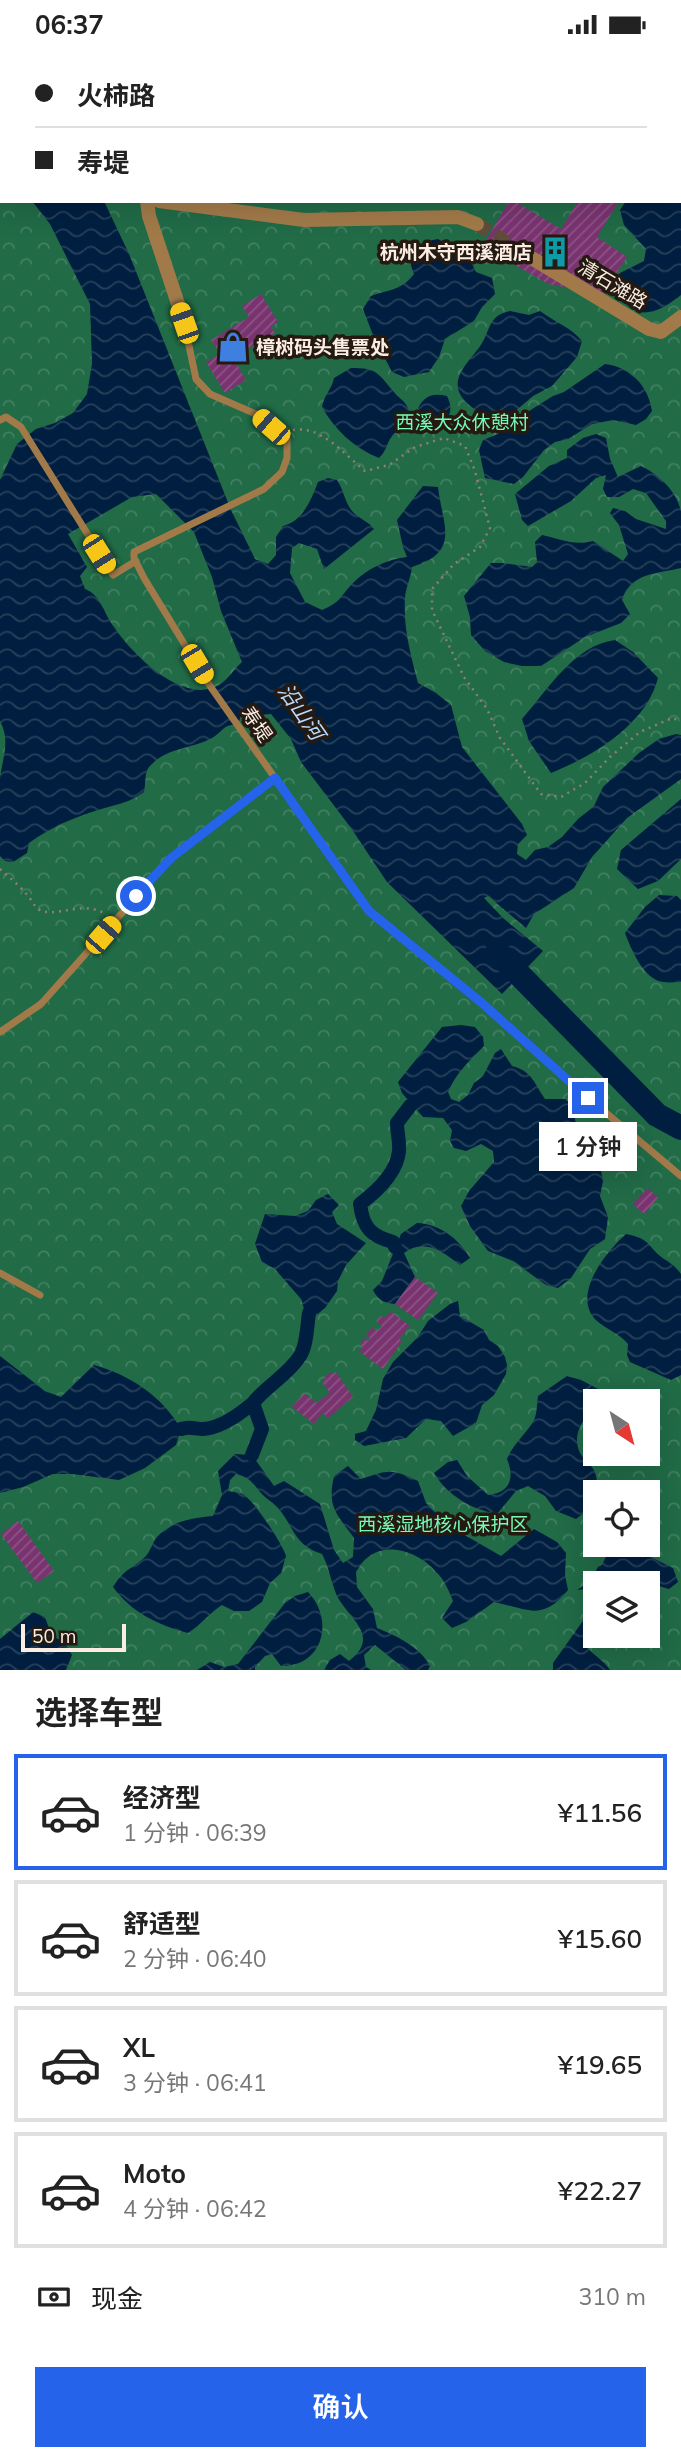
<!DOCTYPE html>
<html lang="zh">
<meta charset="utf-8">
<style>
body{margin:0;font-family:Mulish,"Noto Sans SC",sans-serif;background:#f6f6f6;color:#222;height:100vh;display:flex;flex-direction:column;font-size:26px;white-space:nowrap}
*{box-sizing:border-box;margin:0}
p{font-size:23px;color:#767676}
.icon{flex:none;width:38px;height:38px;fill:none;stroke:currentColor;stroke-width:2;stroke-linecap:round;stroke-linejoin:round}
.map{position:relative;height:1621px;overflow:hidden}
.panel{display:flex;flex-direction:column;background:#fff;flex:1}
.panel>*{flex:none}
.hud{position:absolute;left:0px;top:0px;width:682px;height:154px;box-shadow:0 7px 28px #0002;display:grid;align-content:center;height:154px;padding:0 35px;background:#fff}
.needle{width:46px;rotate:144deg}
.fabs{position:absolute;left:583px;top:1340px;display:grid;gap:14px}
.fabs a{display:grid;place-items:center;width:77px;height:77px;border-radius:0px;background:#fff;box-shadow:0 7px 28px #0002;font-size:35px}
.scale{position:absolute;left:21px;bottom:18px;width:105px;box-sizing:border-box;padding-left:7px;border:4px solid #fbede2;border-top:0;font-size:19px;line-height:24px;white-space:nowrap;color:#fbede2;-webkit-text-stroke:5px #241a12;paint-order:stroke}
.end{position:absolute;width:32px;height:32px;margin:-16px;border:9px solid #2563eb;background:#fff;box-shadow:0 0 0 4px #fff}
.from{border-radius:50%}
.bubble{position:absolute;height:49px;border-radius:0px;background:#fff;box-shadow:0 7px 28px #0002;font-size:23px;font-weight:600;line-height:49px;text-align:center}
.car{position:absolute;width:21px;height:42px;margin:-21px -10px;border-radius:9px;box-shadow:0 0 5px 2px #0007;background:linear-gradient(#f5c518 24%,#345 0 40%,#f5c518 0 76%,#345 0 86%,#f5c518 0)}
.hud b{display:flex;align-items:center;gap:24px;height:66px;font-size:26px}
.hud b+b{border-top:2px solid #e0e0e0}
.hud i{width:18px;height:18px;background:#222}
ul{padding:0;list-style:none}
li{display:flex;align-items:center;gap:21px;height:116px;margin:0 14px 10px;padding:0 21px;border:4px solid #e0e0e0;border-radius:0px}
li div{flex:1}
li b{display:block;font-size:26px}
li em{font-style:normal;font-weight:600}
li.selected{border-color:#2563eb}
li>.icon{width:63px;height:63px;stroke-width:1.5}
h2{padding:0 35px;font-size:32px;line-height:84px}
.pay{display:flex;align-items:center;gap:18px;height:77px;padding:0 35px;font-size:26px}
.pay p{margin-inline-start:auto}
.cta{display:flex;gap:14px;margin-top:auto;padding:14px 35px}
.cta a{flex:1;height:80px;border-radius:0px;background:#2563eb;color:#fff;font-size:28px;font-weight:600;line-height:80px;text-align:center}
.status{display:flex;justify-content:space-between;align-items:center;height:49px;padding:0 35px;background:#fff;direction:ltr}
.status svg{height:19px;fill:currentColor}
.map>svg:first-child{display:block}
.park{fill:url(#park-crowns);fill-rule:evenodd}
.water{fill:url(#water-waves);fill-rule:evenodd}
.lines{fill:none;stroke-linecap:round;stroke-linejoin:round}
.canal{stroke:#001f40;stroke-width:14}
.river{stroke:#001f40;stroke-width:24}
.building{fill:url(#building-hatch)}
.street-tunnel{stroke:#604c3b;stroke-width:14;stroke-dasharray:14 7;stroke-linecap:butt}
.path{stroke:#927f70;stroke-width:2.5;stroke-dasharray:2 5;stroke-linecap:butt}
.lane{stroke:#a27a49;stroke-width:7}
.street{stroke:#a27a49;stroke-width:14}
.route{stroke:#2563eb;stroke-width:9}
.labels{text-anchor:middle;stroke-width:7;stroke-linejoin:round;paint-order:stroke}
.poi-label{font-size:19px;font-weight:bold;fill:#fbede2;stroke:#241a12;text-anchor:end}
.street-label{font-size:19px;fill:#fbede2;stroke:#241a12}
.park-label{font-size:19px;fill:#75fbb6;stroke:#241a12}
.water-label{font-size:21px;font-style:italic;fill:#b8d9fd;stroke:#241a12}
</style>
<div class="status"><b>06:37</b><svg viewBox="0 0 49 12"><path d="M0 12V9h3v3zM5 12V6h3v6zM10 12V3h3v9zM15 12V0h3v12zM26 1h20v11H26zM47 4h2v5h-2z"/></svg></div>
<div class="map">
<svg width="681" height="1621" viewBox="0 0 681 1621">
<defs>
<pattern id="park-crowns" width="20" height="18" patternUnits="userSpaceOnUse" patternTransform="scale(1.75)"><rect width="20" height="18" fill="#216b47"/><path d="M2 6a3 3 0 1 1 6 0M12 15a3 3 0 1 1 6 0" fill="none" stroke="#428061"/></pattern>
<pattern id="water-waves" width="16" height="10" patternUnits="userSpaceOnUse" patternTransform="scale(1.75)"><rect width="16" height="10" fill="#001f40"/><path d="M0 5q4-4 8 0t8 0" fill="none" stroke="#26405b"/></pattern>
<pattern id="building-hatch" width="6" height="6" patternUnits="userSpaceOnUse" patternTransform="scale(1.75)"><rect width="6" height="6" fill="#793470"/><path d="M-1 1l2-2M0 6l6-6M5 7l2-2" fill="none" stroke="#8d5284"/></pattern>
</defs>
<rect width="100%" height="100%" fill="#452f1d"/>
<path class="park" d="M 0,0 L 681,0 L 681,1621 L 0,1621 ZM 2,2 L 681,2 L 681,152 L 2,152 ZM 595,1353 L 648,1353 L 648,1405 L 595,1405 ZM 595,1444 L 648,1444 L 648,1496 L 595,1496 ZM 595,1535 L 648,1535 L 648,1587 L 595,1587 Z"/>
<path class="water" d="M 681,131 L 681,246 C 654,268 629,274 615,235 L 620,224 L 644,212 L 646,200 L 624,176 L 620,161 L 626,152 L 681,152 Z
M 32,152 L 104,152 L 129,205 L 231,461 L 255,510 L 268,515 L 276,506 L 276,488 L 283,477 C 303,472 311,451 318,433 L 328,429 L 337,431 C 344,441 344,452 352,462 C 358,469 368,472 374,480 L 324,520 L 317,500 L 299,494 L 292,499 L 290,524 L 305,553 L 322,561 C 342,552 338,550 352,535 C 368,519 385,511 407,508 L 403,498 L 397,471 L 423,437 L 438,438 C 442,475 462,503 412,518 C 411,529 405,540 405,550 C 403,579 411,607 418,634 L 436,644 L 451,656 L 462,698 L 522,775 L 527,786 L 518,795 L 517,805 L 526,811 L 535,801 L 548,798 L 562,788 L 578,770 L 594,757 L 603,738 L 639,704 L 659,690 L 676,685 L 681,686 L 681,730 L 627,769 L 592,808 L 574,839 L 534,865 L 526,879 L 488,847 L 484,849 L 503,869 L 543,902 L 502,945 L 387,833 L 351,779 L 301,713 L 291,690 L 271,665 L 246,667 L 242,664 L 238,675 C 221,676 224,683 210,690 C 190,700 166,699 150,717 C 144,722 146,735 144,743 C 127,755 117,755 98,761 C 73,769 51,778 29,794 L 27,804 L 13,813 L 5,812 L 0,807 C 0,782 0,755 0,730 C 2,710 11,692 0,672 L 0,431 L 17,395 L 36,380 L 55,374 L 73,364 L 87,345 L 92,315 L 90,255 L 50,175 ZM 156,445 L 194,483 L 212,528 L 221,562 L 242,613 C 234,620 228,631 219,636 C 183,657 132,605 114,578 C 104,565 101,546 85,540 L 80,527 L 87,518 L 68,485 L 132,448 Z
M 438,190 L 468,207 L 476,223 L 492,229 L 495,245 L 482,258 L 474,272 L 445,290 L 439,308 L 429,323 L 404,328 L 392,323 L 373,286 L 363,260 L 371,247 C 390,240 401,242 414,225 C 404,202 416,194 438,190 Z
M 510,262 L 529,266 L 540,262 C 554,273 571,278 582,292 L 577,308 L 552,337 L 533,347 L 513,364 L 492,372 C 481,363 465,357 459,343 C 452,325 474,308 482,294 C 488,285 489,272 499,266 C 502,264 506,263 510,262 Z
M 605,315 C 630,318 648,336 652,362 L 646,370 L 636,376 L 613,371 L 592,375 L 568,390 L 555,393 L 544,401 L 523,428 L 514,435 L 485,429 L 479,401 L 483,391 L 498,385 L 508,375 L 553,347 L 564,343 Z
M 351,319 C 377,319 378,324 393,342 C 401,352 405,350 410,364 L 416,364 C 422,348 431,343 447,347 C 453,359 451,367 441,377 C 425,372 400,373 390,390 C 386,398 385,403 379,409 C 354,399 335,381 322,358 C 324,346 332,340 334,329 Z
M 596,385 L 606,389 L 610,410 L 618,428 L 641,417 C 659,426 676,441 681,462 C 681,477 681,503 681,519 C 657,525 631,523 622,551 L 630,565 L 621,574 L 585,588 L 541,617 L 522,617 L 504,613 L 485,602 L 471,586 L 470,568 L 464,547 L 491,514 L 502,514 L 532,518 L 537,513 L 535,493 L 542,486 C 561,490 573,497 593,492 L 623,512 L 628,505 L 619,476 L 610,464 L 613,459 L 625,462 L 636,470 L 666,480 L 666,472 L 646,444 L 633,440 L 619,448 L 607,448 L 603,440 L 606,426 L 596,429 L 571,452 L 528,477 L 522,471 L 515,445 L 549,417 L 567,409 L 567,401 L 583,389 Z
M 615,591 L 633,603 L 658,629 C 646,676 593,707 551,724 L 529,692 L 522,670 C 547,642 574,596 615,591 Z
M 681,750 L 681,810 L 658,832 L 638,840 L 617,820 L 621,801 Z
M 659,846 L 677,847 L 681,851 L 681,933 C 675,933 669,934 663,933 C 644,931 631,900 625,884 L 645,858 Z
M 461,976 L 475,978 L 483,988 L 484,997 C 470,1011 456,1024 448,1043 L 451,1050 L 459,1053 L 468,1046 L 474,1034 L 483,1027 L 495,1004 L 501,1000 L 512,1017 C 532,1022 534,1034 545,1050 L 565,1050 L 573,1057 L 577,1082 L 590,1092 L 591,1106 L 601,1122 L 603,1132 L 600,1147 L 608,1168 L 605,1190 L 590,1200 L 571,1229 L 558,1239 L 546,1236 L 513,1212 L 488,1202 L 470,1177 L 461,1157 L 469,1142 L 494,1113 L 493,1102 L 481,1095 L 466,1102 L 454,1099 L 450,1092 L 452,1081 L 443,1069 L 423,1068 L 402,1044 L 398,1033 L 442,978 Z
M 328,1145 L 339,1156 L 332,1163 L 337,1175 L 366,1194 L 346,1216 L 338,1232 L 337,1242 L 325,1259 L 314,1268 L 304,1260 L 301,1250 L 275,1220 L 262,1213 L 255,1195 L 265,1165 L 295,1167 L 308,1162 L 316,1151 Z
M 417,1174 C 440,1175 459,1190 470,1209 L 460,1216 C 442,1202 424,1189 404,1204 L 415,1228 L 395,1255 C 384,1254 378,1251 373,1241 L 382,1232 L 401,1185 Z
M 626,1185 C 652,1190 647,1198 664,1210 C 672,1215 675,1217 681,1225 L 681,1326 L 671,1331 L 630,1313 L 627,1306 L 628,1295 C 619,1284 607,1281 597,1272 C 570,1247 606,1203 626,1185 Z
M 458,1252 L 460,1267 L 484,1281 L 489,1291 L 498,1297 L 505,1308 L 507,1316 L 506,1325 L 494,1346 L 482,1356 L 476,1374 L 453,1387 L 441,1372 L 426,1370 L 406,1389 L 364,1397 L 355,1391 L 355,1385 L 366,1382 L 376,1361 L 383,1330 L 393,1313 L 418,1288 L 428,1272 L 450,1255 Z
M 0,1307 L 45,1342 L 61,1348 L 94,1316 C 130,1326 162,1347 181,1380 L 176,1396 L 145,1419 L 119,1431 L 72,1425 L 53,1425 L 23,1438 L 0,1444 Z
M 567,1327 L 581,1331 L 600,1341 L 603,1350 L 601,1353 L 595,1353 L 595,1360 C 581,1370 572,1387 580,1404 C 585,1412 594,1417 596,1427 C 600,1444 589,1462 576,1470 L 556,1462 L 545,1447 L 528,1437 L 516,1442 L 497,1465 C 471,1460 448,1447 434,1424 L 448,1413 L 457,1411 L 467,1427 L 488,1446 C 510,1444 515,1429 507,1410 C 513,1395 527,1384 534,1371 C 537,1365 537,1354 538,1347 Z
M 235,1405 L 252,1406 L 274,1437 L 284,1432 L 320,1455 L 334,1501 L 343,1514 L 353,1508 L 354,1489 C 336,1464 327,1458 334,1427 L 348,1417 L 361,1430 C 389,1421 391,1419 418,1432 L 426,1454 L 449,1477 L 501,1507 L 534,1480 L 557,1493 L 566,1504 L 565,1526 L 568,1541 C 542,1573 528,1560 494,1553 L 466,1573 L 452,1579 L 442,1569 L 453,1552 C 449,1542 444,1530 436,1523 C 421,1505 392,1493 371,1506 C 364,1510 360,1517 356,1523 L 357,1538 L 373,1560 L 377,1579 C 397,1587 420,1598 430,1617 L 428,1621 L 406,1621 L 375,1596 L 364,1606 L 366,1618 L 371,1621 L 324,1621 L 330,1611 L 340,1605 L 349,1612 C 382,1587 348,1569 337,1547 C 331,1533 329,1518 322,1505 C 293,1495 295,1479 278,1459 C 273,1453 266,1450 261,1444 C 253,1434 249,1428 236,1425 L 230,1431 L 228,1442 C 233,1443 240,1443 244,1446 C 255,1453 282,1494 286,1507 L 281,1524 L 270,1534 L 262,1553 L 249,1562 L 234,1562 L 222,1556 C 209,1564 201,1576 188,1584 C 158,1576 131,1563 113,1538 C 125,1519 131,1521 145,1508 C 151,1502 152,1494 157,1488 C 171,1472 193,1469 213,1467 L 222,1446 L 218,1422 Z
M 606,1496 L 631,1496 L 634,1500 L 673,1519 L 678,1533 L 669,1540 L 640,1532 L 637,1535 L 595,1535 L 595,1539 L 577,1541 L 589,1533 L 598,1518 L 602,1516 L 609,1501 Z
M 308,1543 C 335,1571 323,1618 281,1617 L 272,1605 L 265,1607 L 255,1618 L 255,1621 L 197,1621 L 210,1613 L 224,1618 L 238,1615 L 285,1554 L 295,1547 Z
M 595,1555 L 595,1575 L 585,1583 L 585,1597 C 594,1606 603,1611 610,1621 L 553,1621 L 553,1614 Z
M 33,1563 L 45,1568 L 51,1585 L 66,1596 L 72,1606 L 66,1621 L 0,1621 L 0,1590 Z"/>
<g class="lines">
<path class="canal" d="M 395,1198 L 393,1193 C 371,1187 363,1179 360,1155 C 376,1143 397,1124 399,1102 C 400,1093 397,1083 397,1074 L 410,1057
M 181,1380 C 190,1377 195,1380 203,1380 C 221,1379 240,1365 253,1354
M 252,1406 L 262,1380 L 253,1354 C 267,1336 288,1326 300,1307 C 307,1296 307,1277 309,1264"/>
<path class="river" d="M 497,903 L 657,1066 L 681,1079"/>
</g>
<path class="building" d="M 509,152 L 514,152 L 561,180 L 578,152 L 619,152 L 597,188 L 627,208 L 602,246 L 549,235 L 482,198 Z
M 261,245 L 278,273 L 271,277 L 275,284 L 233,309 L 246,331 L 225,344 L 206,313 L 220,305 L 211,291 L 249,268 L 242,257 Z
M 648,1139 L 658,1149 L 644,1165 L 633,1155 Z
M 415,1228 L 438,1244 L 418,1271 L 395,1255 Z
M 390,1262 L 410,1277 L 399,1290 L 402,1292 L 383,1320 L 359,1302 L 363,1297 L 360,1295 L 364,1289 L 368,1292 L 370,1289 L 366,1286 L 372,1278 L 377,1282 L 382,1277 L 376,1272 L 381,1267 L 385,1269 Z
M 331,1323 L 333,1325 L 336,1323 L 353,1348 L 327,1370 L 323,1363 L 314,1375 L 292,1358 L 304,1344 L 316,1354 L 330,1344 L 322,1333 L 326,1330 L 324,1328 Z
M 18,1472 L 54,1522 L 37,1534 L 1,1485 Z"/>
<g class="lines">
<path class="street-tunnel" d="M 477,175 L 525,205"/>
<path class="path" d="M 293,381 C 321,376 345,406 365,422 L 389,416 L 415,398 L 444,389 L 465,397 L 475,422 L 490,479 L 480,498 L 454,515 L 432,540 L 432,561 L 464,628 L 487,660 L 500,689 L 541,745 L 561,748 L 585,734 L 610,708 L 640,683 L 672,669 L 681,672
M 0,820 C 10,829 20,837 28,847 C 31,850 34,857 38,860 C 55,871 82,849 107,866"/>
<path class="lane" d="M 184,273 L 196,330 L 210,345 L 256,365 L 271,378 L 281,383 L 287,390 L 287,409 L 282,423 L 264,440 L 134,503 L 134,509 L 144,529 L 210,637 L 369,862 L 482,954 L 567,1031 L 681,1127
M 0,371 L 6,368 L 21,378 L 113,526 L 136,512
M 0,983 L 41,955 L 171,809 L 275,729
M 0,1224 L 40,1246"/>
<path class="street" d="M 29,0 L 32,2
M 605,2 L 609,0
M 147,152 L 149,167 L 184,273
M 159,152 L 304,171 L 458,168 L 477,175
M 525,205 L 649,280 L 661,283 L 681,268"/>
</g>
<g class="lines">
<path class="route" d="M 136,847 L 171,809 L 275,729 L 369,862 L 482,954 L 588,1049"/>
</g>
<defs>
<g id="building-bare" transform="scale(2.415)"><path d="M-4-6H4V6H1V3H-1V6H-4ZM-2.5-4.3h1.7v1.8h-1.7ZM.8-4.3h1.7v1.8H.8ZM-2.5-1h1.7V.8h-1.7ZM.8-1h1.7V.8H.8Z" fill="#0f9aa8" stroke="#241a12" stroke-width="2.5" paint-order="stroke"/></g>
<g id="shop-bare" transform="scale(2.415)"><path d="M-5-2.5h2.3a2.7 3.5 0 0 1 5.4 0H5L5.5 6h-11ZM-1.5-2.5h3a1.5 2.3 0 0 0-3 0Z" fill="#3f7fe0" stroke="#241a12" stroke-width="2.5" paint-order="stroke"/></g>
</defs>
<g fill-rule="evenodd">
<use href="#building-bare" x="555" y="203"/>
<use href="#shop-bare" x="233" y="298"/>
</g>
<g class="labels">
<g class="poi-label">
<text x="532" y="210">杭州木守西溪酒店</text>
<text x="256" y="305" text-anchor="start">樟树码头售票处</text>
</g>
<g class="street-label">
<text transform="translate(613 235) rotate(31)" y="7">清石滩路</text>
<text transform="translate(257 675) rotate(55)" y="7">寿堤</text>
</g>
<g class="park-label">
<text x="462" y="380">西溪大众休憩村</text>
<text x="443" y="1482">西溪湿地核心保护区</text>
</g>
<g class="water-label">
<text transform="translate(301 663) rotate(55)" y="7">沿山河</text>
</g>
</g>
</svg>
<div class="fabs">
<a><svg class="needle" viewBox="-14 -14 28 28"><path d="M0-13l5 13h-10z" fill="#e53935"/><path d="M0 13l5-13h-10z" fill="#767676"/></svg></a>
<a><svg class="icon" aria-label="locate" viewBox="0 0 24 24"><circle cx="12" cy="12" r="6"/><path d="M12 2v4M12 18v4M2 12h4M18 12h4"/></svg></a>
<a><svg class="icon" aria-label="layers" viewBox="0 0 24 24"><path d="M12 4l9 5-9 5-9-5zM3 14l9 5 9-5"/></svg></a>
</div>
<div class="scale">50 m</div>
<i class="end from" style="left:136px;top:847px"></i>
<i class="end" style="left:588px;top:1049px"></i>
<div class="bubble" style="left:539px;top:1073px;width:98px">1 分钟</div>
<i class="car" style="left:184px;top:274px;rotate:341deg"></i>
<i class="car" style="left:271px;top:378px;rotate:311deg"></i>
<i class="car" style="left:99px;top:505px;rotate:148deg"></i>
<i class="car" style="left:197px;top:615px;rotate:149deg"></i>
<i class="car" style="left:103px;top:886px;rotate:41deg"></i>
<div class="hud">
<b><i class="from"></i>火柿路</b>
<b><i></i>寿堤</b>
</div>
</div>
<section class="panel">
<h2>选择车型</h2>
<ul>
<li class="selected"><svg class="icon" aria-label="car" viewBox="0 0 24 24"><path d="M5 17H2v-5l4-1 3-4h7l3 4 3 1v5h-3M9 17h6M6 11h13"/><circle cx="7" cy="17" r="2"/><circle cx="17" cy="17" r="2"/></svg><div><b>经济型</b><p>1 分钟 · 06:39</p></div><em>¥11.56</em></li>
<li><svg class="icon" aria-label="car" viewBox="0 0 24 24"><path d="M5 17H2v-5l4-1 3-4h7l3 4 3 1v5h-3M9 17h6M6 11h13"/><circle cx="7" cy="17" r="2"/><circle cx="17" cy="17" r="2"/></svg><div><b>舒适型</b><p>2 分钟 · 06:40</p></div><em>¥15.60</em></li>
<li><svg class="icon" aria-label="car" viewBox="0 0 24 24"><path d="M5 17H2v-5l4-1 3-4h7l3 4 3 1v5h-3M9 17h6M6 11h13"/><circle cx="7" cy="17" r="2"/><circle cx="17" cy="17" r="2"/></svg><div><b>XL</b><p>3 分钟 · 06:41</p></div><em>¥19.65</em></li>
<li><svg class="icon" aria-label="car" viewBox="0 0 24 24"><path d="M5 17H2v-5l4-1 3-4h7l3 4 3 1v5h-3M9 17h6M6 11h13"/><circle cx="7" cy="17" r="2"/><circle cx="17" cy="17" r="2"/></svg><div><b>Moto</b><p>4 分钟 · 06:42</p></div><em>¥22.27</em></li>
</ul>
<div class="pay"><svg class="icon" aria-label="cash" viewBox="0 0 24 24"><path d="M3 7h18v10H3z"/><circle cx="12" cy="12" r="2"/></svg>现金<p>310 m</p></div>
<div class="cta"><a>确认</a></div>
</section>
